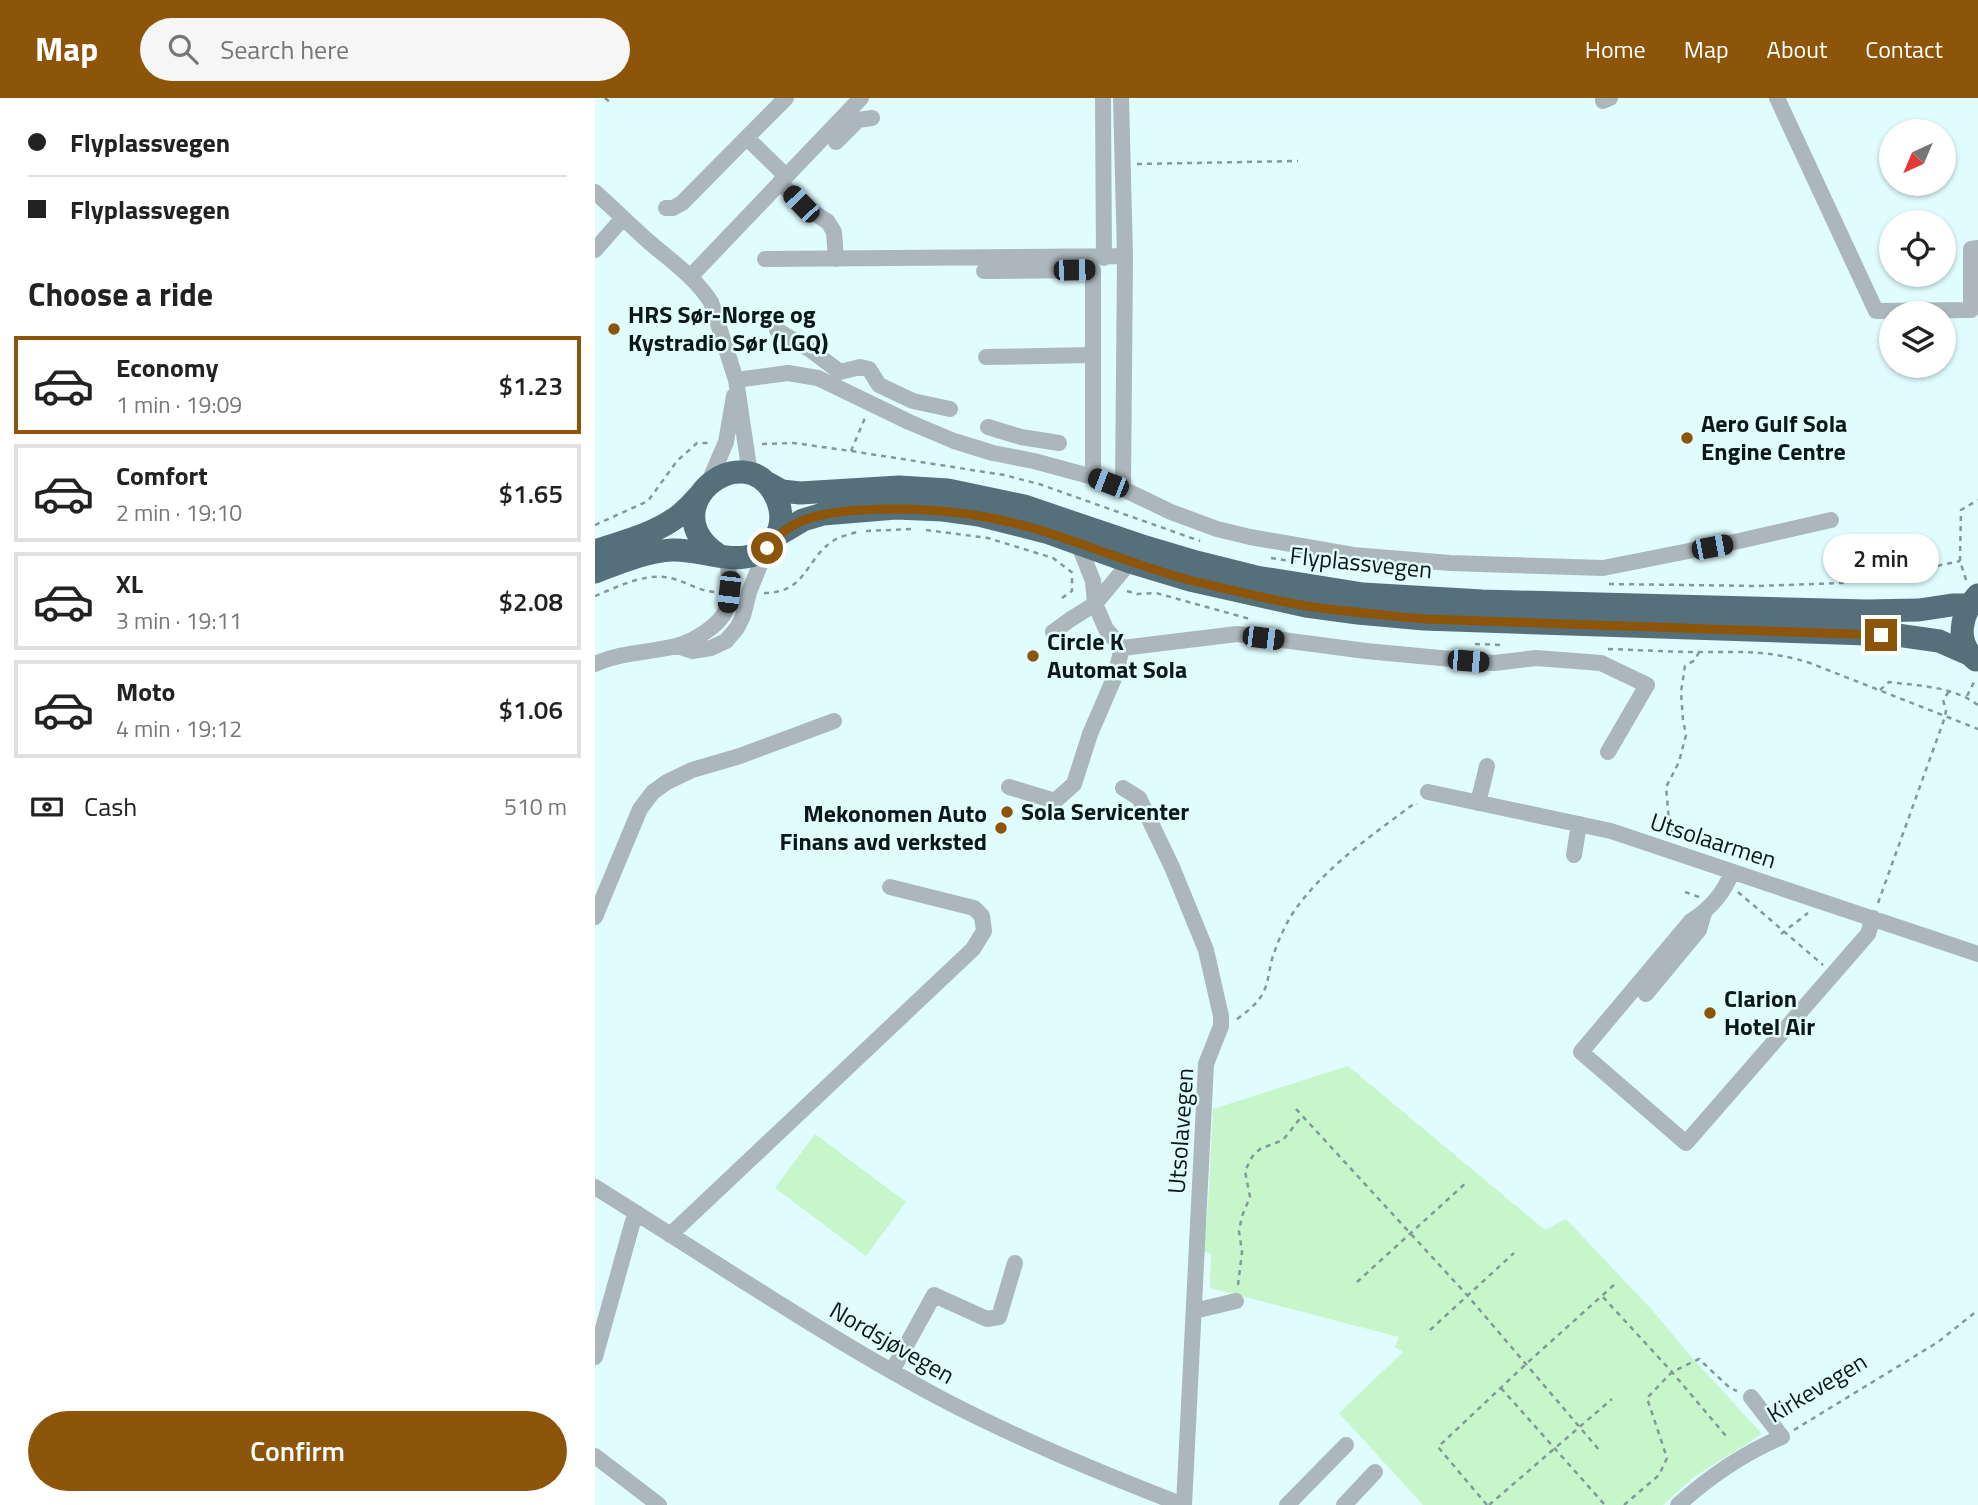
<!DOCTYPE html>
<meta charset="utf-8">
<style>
body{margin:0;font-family:"Titillium Web",sans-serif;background:#f6f6f6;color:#222;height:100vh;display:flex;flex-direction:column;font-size:26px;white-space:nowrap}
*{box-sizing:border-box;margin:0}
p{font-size:23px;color:#767676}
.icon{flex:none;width:38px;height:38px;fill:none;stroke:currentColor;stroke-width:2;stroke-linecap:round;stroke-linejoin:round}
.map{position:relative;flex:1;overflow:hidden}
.details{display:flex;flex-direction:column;background:#fff;width:595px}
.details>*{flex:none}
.banner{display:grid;align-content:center;height:154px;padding:0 28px;background:#fff}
.needle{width:46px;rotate:224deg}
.fabs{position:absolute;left:1284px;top:21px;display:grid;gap:14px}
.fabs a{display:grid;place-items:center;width:77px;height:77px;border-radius:50%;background:#fff;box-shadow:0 2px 5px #0004;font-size:35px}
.end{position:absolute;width:32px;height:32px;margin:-16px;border:9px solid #8d550a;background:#fff;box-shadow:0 0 0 4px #fff}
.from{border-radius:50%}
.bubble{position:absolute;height:49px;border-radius:24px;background:#fff;box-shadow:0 2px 5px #0004;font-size:23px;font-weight:600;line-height:49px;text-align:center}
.car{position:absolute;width:21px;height:42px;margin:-21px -10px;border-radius:9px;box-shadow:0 0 5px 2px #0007;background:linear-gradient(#222 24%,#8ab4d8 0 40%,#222 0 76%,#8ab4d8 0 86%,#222 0)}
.banner b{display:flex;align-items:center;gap:24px;height:66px;font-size:26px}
.banner b+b{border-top:2px solid #e0e0e0}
.banner i{width:18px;height:18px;background:#222}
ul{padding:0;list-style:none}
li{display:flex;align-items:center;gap:21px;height:98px;margin:0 14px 10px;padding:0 14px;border:4px solid #e0e0e0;border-radius:0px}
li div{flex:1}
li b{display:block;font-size:26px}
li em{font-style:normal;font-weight:600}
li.selected{border-color:#8d550a}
li>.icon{width:63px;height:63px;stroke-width:1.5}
h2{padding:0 28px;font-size:32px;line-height:84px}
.pay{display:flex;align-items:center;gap:18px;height:77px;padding:0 28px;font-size:26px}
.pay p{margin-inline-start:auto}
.button{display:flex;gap:14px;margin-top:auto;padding:14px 28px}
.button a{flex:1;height:80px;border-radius:42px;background:#8d550a;color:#fff;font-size:28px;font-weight:600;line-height:80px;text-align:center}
header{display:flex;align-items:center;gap:42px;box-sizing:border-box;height:98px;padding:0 35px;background:#8d550a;color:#fff}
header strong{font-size:33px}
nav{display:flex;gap:38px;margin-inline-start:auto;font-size:24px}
.search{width:490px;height:63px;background:#f6f6f6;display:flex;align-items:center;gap:18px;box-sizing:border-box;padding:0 24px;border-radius:38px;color:#767676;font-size:26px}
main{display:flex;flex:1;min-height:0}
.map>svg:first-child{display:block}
.green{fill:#c6f6ca}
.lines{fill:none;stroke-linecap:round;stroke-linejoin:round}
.path{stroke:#829899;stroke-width:2.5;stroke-dasharray:5 5;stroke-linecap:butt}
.minor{stroke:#abb7bd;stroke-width:16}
.highway{stroke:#556f7b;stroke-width:23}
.route{stroke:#8d550a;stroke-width:9}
.poi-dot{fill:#8d550a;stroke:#e0fcfe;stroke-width:2.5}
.labels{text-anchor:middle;stroke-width:5;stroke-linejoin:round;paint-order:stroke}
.poi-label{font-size:24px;font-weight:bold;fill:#0b1819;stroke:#e0fcfe;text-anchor:start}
.street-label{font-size:24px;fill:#0b1819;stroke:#e0fcfe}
</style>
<header>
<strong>Map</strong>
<div class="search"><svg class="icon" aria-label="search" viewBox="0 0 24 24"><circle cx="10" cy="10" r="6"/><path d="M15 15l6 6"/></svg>Search here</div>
<nav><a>Home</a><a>Map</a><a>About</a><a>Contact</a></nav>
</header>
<main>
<section class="details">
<div class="banner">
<b><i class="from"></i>Flyplassvegen</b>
<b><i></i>Flyplassvegen</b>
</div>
<h2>Choose a ride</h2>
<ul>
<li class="selected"><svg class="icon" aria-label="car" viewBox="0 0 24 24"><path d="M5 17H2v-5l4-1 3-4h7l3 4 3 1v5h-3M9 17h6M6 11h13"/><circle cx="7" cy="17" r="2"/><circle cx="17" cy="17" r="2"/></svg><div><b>Economy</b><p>1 min · 19:09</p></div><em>$1.23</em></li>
<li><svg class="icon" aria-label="car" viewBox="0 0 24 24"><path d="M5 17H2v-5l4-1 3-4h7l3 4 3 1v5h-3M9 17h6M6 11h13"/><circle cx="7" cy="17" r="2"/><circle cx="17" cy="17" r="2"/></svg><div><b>Comfort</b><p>2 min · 19:10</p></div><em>$1.65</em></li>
<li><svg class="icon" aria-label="car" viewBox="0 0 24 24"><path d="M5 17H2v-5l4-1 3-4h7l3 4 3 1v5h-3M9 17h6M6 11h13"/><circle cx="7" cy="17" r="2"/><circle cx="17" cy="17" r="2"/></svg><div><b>XL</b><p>3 min · 19:11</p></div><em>$2.08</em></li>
<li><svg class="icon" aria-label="car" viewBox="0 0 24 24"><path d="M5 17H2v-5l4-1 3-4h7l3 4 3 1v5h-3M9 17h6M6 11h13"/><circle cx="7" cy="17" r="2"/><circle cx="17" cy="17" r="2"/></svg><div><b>Moto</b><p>4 min · 19:12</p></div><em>$1.06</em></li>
</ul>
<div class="pay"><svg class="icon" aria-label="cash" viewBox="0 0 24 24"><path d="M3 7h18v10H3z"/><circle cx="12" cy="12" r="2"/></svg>Cash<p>510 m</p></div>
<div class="button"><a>Confirm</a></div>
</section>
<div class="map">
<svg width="1383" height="1407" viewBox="0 0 1383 1407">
<rect width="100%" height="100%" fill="#e0fcfe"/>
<path class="green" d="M 753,968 L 950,1132 L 971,1121 L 1058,1213 L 1092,1254 L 1167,1336 L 1099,1379 L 1068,1407 L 828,1407 L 744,1315 L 808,1254 L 800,1249 L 804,1239 L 615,1190 L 616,1155 L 609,1154 L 614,1092 L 618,1011 Z
M 220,1036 L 311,1104 L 271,1158 L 180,1090 Z"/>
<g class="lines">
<path class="path" d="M 10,0 L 16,5
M 542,66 L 703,63
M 167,346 L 199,345 L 256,353 L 409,377 L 444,386 L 605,443
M 256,353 L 270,320
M 0,427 L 53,403 L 82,363 L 102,345 L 114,345
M 331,432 L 393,440 L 458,460 L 479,476
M 271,433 L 317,431
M 676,460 L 701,464
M 1371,482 L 1365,463 L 1366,412 L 1383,402
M 1014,486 L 1163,488 L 1247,485 L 1305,476 L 1365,463
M 532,493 L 542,496 L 561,495 L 655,521
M 169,495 C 212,495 210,461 238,443 C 245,438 257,436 265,433
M 0,498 C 25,488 52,473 79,481 C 93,485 104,493 120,494
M 467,500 L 477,493 L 477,477
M 880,546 L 908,547
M 1013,551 C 1044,552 1075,554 1106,554 C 1149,554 1173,552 1215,565 L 1383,631
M 1285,592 L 1294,584 C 1325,588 1357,588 1383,607
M 1372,598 L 1380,582
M 1078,737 L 1074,723 L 1071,689 L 1084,664 L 1091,637 L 1088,622 L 1086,594 L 1090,568 L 1100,562 L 1104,554
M 1090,794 L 1104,799
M 1143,794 L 1228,867
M 1283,805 L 1350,619 L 1351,612 L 1348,602 L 1355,592
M 1186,836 L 1213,815
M 642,921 C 652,914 662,906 668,895 C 674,884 674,870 678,858 C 684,840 693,820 705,805 C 736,765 780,735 820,705 L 822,706
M 701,1011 L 872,1197 L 1005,1353
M 762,1184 L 873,1083
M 643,1187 L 647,1154 L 644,1133 L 647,1118 L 655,1099 L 650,1073 L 657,1059 L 665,1051 L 688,1042 L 707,1018
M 1008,1199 L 1077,1274 L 1131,1338
M 835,1232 L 919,1155
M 906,1290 L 1010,1407
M 1199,1332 L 1343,1244 L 1383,1212
M 892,1407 L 843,1349 L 931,1266 L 1020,1186
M 894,1407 L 1017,1301
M 1029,1407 L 1064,1377 L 1072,1360 L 1052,1300 L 1077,1274 L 1104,1261 L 1135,1290 L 1142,1293"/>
<path class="minor" d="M 508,0 L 509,160
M 526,0 L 530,158 L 528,391
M 1008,0 L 1008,3 L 1015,0
M 1182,0 L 1281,213 L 1376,212 L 1376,151 L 1383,150
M 152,40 L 191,78
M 241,44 L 263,22 L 277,20
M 185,84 L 206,106 L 233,124 L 239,134 L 241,161
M 0,94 C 18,110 35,127 53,143 C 75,162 100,179 116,204 L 141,282 L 155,376
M 71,110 L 78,110 L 87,105 L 191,0
M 0,152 L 28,120
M 170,161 L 530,158
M 389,173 L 498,172 L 498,379
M 95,179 L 266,0
M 182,232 L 217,253 L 245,274 L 265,269 L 274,271 L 284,287 L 318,303 L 355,311
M 391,259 L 498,257
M 141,282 L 193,275 L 223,280 L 314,324 L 359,343 L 398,355 L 439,363 L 498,379 L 528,391 L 576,414 L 622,431 L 655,439 L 758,457 L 855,465 L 1008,470 L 1144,443 L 1236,422
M 393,329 L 426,339 L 464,345
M 113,386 L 131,344 L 139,298
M 483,445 L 498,483 L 500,506 L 535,464
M 458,534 L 476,521 L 500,506 L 511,531 L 527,550
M 82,548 L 97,553 L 116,550 L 131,543 L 142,530 L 148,518 L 154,494 L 172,450
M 527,550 L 642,536 L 771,553 L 899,565 L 941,560 L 1006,565 L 1052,587 L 1013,654
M 0,566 C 26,554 53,555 81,548 C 97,544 127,527 132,509 C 136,494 133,476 133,460
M 414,689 L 460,703 L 479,686 L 495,636 L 520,578 L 527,550
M 528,690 L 544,700 L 577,769 L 611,852 L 626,918 L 626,928 L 611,966 L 589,1407
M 833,694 L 1016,733 L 1383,856
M 883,705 L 892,668
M 979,757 L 984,726
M 1137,774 C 1129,795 1115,811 1096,823 L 986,954 L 1091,1045 L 1273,836 L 1278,820
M 0,819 L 45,711 L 58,694 L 72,684 L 97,672 L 145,658 L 239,623
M 1051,896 L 1104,832 L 1109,815
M 0,1089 C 114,1160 226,1236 345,1300 C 423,1341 506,1375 588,1407
M 75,1137 L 378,851 L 389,833 L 387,818 L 379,810 L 295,789
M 599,1213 L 641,1203
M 0,1259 L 38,1123 L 42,1115
M 297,1273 L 339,1197 L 392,1221 L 404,1219 L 420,1165
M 0,1358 L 64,1407
M 692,1407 L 751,1347
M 749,1407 L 780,1374
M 1083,1407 C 1114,1379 1149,1355 1187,1339 L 1156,1299"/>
<path class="highway" d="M 169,383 L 187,393 L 205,395 L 304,389 L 353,392 L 429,408 L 544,447 L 601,464 L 661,479 L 768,496 L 887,503 L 1272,513 L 1324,512 L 1357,507 L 1373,507
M 181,438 L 208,422 L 228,416 L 301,410 L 348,412 L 384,417 L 451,434 L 535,464 L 595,482 L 711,508 L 763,515 L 829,521 L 1302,537 L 1344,543 L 1376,557
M 0,453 C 26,444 56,437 79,421 C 89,415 96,406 104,398
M 0,474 C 24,465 51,453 77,452 C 111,450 158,478 181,438 C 188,426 187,410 180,397 C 148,336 56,410 122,456
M 1381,562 C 1359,544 1366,515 1383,497"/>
</g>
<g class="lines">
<path class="route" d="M 172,450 C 195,419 231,414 267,412 C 330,408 391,415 451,434 C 500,450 548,470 598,483 C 636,492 674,502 712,508 C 751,514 790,517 829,521 L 1286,537"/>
</g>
<g class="poi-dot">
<circle cx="19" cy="231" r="7"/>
<circle cx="1092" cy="340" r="7"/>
<circle cx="438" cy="558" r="7"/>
<circle cx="412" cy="714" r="7"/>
<circle cx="406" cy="730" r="7"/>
<circle cx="1115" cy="915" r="7"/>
</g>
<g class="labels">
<g class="poi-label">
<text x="33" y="225">HRS Sør-Norge og<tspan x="33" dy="28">Kystradio Sør (LGQ)</tspan></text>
<text x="1106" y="334">Aero Gulf Sola<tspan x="1106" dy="28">Engine Centre</tspan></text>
<text x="452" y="552">Circle K<tspan x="452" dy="28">Automat Sola</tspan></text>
<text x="426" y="722">Sola Servicenter</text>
<text x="392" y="724" text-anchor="end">Mekonomen Auto<tspan x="392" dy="28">Finans avd verksted</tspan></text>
<text x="1129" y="909">Clarion<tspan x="1129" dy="28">Hotel Air</tspan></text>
</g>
<g class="street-label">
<text transform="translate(766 465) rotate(6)" y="8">Flyplassvegen</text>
<text transform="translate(1118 743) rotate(18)" y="8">Utsolaarmen</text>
<text transform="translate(586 1033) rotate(-86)" y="8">Utsolavegen</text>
<text transform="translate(297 1245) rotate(30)" y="8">Nordsjøvegen</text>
<text transform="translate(1222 1290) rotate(-31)" y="8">Kirkevegen</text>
</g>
</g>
</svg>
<div class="fabs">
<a><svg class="needle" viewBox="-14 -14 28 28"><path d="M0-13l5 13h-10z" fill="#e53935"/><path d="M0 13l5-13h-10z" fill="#767676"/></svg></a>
<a><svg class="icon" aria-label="locate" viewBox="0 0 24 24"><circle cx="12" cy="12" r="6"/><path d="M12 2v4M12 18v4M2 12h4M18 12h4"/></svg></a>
<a><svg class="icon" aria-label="layers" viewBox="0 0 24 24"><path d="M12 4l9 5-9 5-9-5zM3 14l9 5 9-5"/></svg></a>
</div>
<i class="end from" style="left:172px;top:450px"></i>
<i class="end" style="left:1286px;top:537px"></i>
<div class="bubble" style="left:1228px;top:436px;width:116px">2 min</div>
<i class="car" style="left:206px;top:106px;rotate:316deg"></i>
<i class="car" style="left:479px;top:172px;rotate:89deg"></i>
<i class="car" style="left:513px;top:385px;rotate:291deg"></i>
<i class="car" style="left:1117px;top:449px;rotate:79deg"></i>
<i class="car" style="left:134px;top:494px;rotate:186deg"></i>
<i class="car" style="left:668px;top:540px;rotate:97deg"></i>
<i class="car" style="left:873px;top:563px;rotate:95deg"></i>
</div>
</main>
